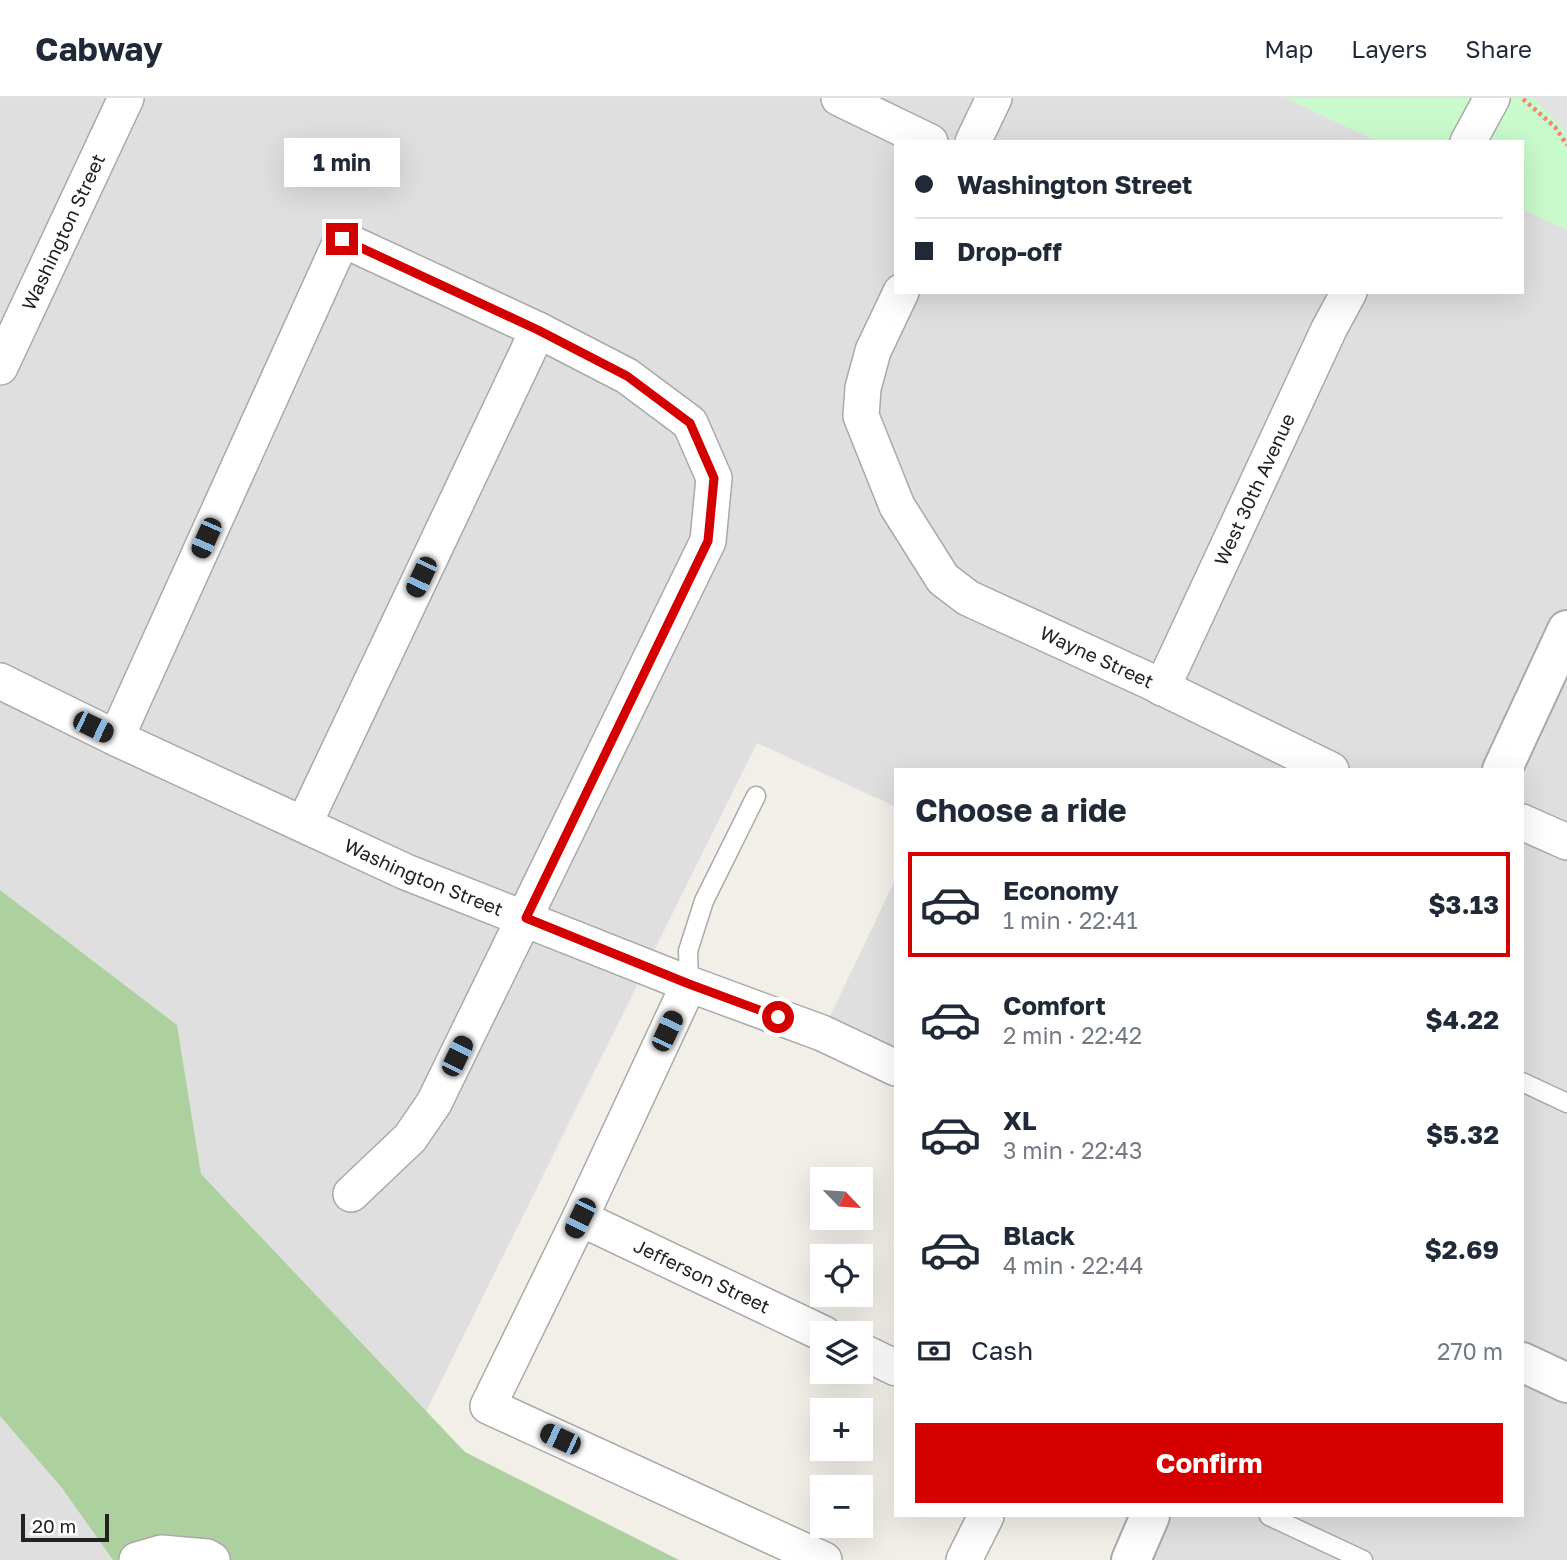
<!DOCTYPE html>
<meta charset="utf-8">
<style>
body{margin:0;font-family:"Golos Text",sans-serif;background:#f6f6f7;color:#1f2937;height:100vh;display:flex;flex-direction:column;font-size:26px;white-space:nowrap}
*{box-sizing:border-box;margin:0}
p{font-size:23px;color:#747a83}
.icon{flex:none;width:38px;height:38px;fill:none;stroke:currentColor;stroke-width:2;stroke-linecap:round;stroke-linejoin:round}
.map{position:relative;flex:1;overflow:hidden}
.sheet{position:absolute;left:894px;top:670px;width:630px;height:749px;display:flex;flex-direction:column;background:#fff;border-radius:0px;box-shadow:0 7px 28px #0002}
.sheet>*{flex:none}
.top-card{position:absolute;left:894px;top:42px;width:630px;height:154px;border-radius:0px;box-shadow:0 7px 28px #0002;display:grid;align-content:center;height:154px;padding:0 21px;background:#fff}
.needle{width:46px;rotate:115deg}
.buttons{position:absolute;left:810px;top:1069px;display:grid;gap:14px}
.buttons a{display:grid;place-items:center;width:63px;height:63px;border-radius:0px;background:#fff;box-shadow:0 7px 28px #0002;font-size:35px}
.scale{position:absolute;left:21px;bottom:18px;width:88px;box-sizing:border-box;padding-left:7px;border:4px solid #222;border-top:0;font-size:19px;line-height:24px;white-space:nowrap;color:#222;-webkit-text-stroke:5px #fff;paint-order:stroke}
.end{position:absolute;width:32px;height:32px;margin:-16px;border:9px solid #d40000;background:#fff;box-shadow:0 0 0 4px #fff}
.from{border-radius:50%}
.bubble{position:absolute;height:49px;border-radius:0px;background:#fff;box-shadow:0 7px 28px #0002;font-size:23px;font-weight:700;line-height:49px;text-align:center}
.car{position:absolute;width:21px;height:42px;margin:-21px -10px;border-radius:9px;box-shadow:0 0 5px 2px #0007;background:linear-gradient(#222 24%,#8ab4d8 0 40%,#222 0 76%,#8ab4d8 0 86%,#222 0)}
.top-card b{display:flex;align-items:center;gap:24px;height:66px;font-size:26px}
.top-card b+b{border-top:2px solid #e0e1e3}
.top-card i{width:18px;height:18px;background:#1f2937}
ul{padding:0;list-style:none}
li{display:flex;align-items:center;gap:21px;height:105px;margin:0 14px 10px;padding:0 7px;border:4px solid transparent;border-radius:0px}
li div{flex:1}
li b{display:block;font-size:26px}
li em{font-style:normal;font-weight:700}
li.selected{border-color:#d40000}
li>.icon{width:63px;height:63px;stroke-width:1.5}
h2{padding:0 21px;font-size:32px;line-height:84px}
.pay{display:flex;align-items:center;gap:18px;height:77px;padding:0 21px;font-size:26px}
.pay p{margin-inline-start:auto}
.cta{display:flex;gap:14px;margin-top:auto;padding:14px 21px}
.cta a{flex:1;height:80px;border-radius:0px;background:#d40000;color:#fff;font-size:28px;font-weight:700;line-height:80px;text-align:center}
header{display:flex;align-items:center;gap:42px;box-sizing:border-box;height:98px;padding:0 35px;background:#fff;border-bottom:2px solid #e0e1e3}
header strong{font-size:33px}
nav{display:flex;gap:38px;margin-inline-start:auto;font-size:24px}
.map>svg:first-child{display:block}
.residential{fill:#e0dfdf}
.forest{fill:#add19e}
.park{fill:#c8facc}
.parking{fill:#e2e2e2}
.lines{fill:none;stroke-linecap:round;stroke-linejoin:round}
.service-casing{stroke:#a9a9a9;stroke-width:21}
.minor-casing{stroke:#a9a9a9;stroke-width:38}
.tertiary-casing{stroke:#a9a9a9;stroke-width:42}
.path{stroke:#fa8072;stroke-width:4.5;stroke-dasharray:3.5 3.5;stroke-linecap:butt}
.service{stroke:#fff;stroke-width:18}
.minor{stroke:#fff;stroke-width:35}
.tertiary{stroke:#fff;stroke-width:38}
.route{stroke:#d40000;stroke-width:9}
.labels{text-anchor:middle;stroke-width:6;stroke-linejoin:round;paint-order:stroke}
.street-label{font-size:19px;fill:#222;stroke:#fff}
</style>
<header>
<strong>Cabway</strong>
<nav><a>Map</a><a>Layers</a><a>Share</a></nav>
</header>
<div class="map">
<svg width="1567" height="1462" viewBox="0 0 1567 1462">
<rect width="100%" height="100%" fill="#f2efe9"/>
<path class="residential" d="M 0,0 L 1286,0 L 1379,44 L 896,44 L 896,194 L 1522,194 L 1523,111 L 1567,132 L 1567,1462 L 1124,1462 L 1146,1418 L 1522,1418 L 1522,672 L 896,672 L 896,709 L 757,645 L 405,1356 L 467,1462 L 0,1462 Z
M 896,780 L 896,970 L 822,935 Z"/>
<path class="forest" d="M 0,792 L 177,927 L 201,1076 L 465,1354 L 679,1462 L 113,1462 L 62,1390 L 0,1318 Z"/>
<path class="park" d="M 1286,0 L 1567,0 L 1567,132 L 1523,111 L 1522,44 L 1379,44 Z"/>
<path class="parking" d="M 1533,0 L 1567,0 L 1567,37 L 1561,28 Z"/>
<g class="lines">
<g class="service-casing">
<path id="service" d="M 689,886 L 688,853 L 704,803 L 756,698
M 1522,984 L 1567,1005
M 1269,1418 L 1363,1462"/>
</g>
<g class="minor-casing">
<g id="minor">
<path d="M 839,0 L 930,44"/>
<path d="M 973,44 L 994,0"/>
<path d="M 1468,44 L 1492,0"/>
<path id="s1" d="M 901,194 L 873,253 L 863,290 L 861,318 L 897,408 L 943,481 L 968,500 L 1145,581 L 1331,672"/>
<path id="s2" d="M 0,269 L 126,0"/>
<path id="s3" d="M 0,583 L 116,640 L 406,774 L 689,886 L 822,935 L 896,970"/>
<path id="s4" d="M 1162,590 L 1329,231 L 1349,194"/>
<path d="M 116,640 L 342,141 L 538,232 L 627,278 L 690,325 L 714,380 L 708,443 L 434,1005 L 410,1040 L 351,1096"/>
<path d="M 1522,724 L 1567,744"/>
<path d="M 304,726 L 538,232"/>
<path d="M 689,886 L 580,1120 L 488,1308 L 824,1462"/>
<path id="s5" d="M 580,1120 L 824,1236"/>
<path d="M 861,1253 L 896,1270"/>
<path d="M 137,1462 L 161,1455 L 207,1459 L 212,1462"/>
<path d="M 964,1462 L 986,1418"/>
</g>
</g>
<g class="tertiary-casing">
<path id="tertiary" d="M 1502,672 L 1567,532
M 1522,1264 L 1567,1285
M 1131,1462 L 1150,1418"/>
</g>
<path class="path" d="M 1523,1 L 1555,29 L 1567,47"/>
<use href="#service" class="service"/>
<use href="#minor" class="minor"/>
<use href="#tertiary" class="tertiary"/>
</g>
<g class="lines">
<path class="route" d="M 342,141 L 538,232 L 627,278 L 690,325 L 714,380 L 708,443 L 526,820 L 689,886 L 778,919"/>
</g>
<g class="labels">
<g class="street-label">
<text dy="7" stroke="none"><textPath href="#s2" startOffset="149">Washington Street</textPath></text>
<text dy="7" stroke="none"><textPath href="#s4" startOffset="219">West 30th Avenue</textPath></text>
<text dy="7" stroke="none"><textPath href="#s1" startOffset="488">Wayne Street</textPath></text>
<text dy="7" stroke="none"><textPath href="#s3" startOffset="467">Washington Street</textPath></text>
<text dy="7" stroke="none"><textPath href="#s5" startOffset="135">Jefferson Street</textPath></text>
</g>
</g>
</svg>
<div class="buttons">
<a><svg class="needle" viewBox="-14 -14 28 28"><path d="M0-13l5 13h-10z" fill="#e53935"/><path d="M0 13l5-13h-10z" fill="#747a83"/></svg></a>
<a><svg class="icon" aria-label="locate" viewBox="0 0 24 24"><circle cx="12" cy="12" r="6"/><path d="M12 2v4M12 18v4M2 12h4M18 12h4"/></svg></a>
<a><svg class="icon" aria-label="layers" viewBox="0 0 24 24"><path d="M12 4l9 5-9 5-9-5zM3 14l9 5 9-5"/></svg></a>
<a>+</a>
<a>−</a>
</div>
<div class="scale">20 m</div>
<i class="end from" style="left:778px;top:919px"></i>
<i class="end" style="left:342px;top:141px"></i>
<div class="bubble" style="left:284px;top:40px;width:116px">1 min</div>
<i class="car" style="left:206px;top:440px;rotate:204deg"></i>
<i class="car" style="left:421px;top:479px;rotate:205deg"></i>
<i class="car" style="left:93px;top:629px;rotate:116deg"></i>
<i class="car" style="left:667px;top:933px;rotate:25deg"></i>
<i class="car" style="left:457px;top:958px;rotate:26deg"></i>
<i class="car" style="left:580px;top:1120px;rotate:206deg"></i>
<i class="car" style="left:560px;top:1341px;rotate:295deg"></i>
<div class="top-card">
<b><i class="from"></i>Washington Street</b>
<b><i></i>Drop-off</b>
</div>
<section class="sheet">
<h2>Choose a ride</h2>
<ul>
<li class="selected"><svg class="icon" aria-label="car" viewBox="0 0 24 24"><path d="M5 17H2v-5l4-1 3-4h7l3 4 3 1v5h-3M9 17h6M6 11h13"/><circle cx="7" cy="17" r="2"/><circle cx="17" cy="17" r="2"/></svg><div><b>Economy</b><p>1 min · 22:41</p></div><em>$3.13</em></li>
<li><svg class="icon" aria-label="car" viewBox="0 0 24 24"><path d="M5 17H2v-5l4-1 3-4h7l3 4 3 1v5h-3M9 17h6M6 11h13"/><circle cx="7" cy="17" r="2"/><circle cx="17" cy="17" r="2"/></svg><div><b>Comfort</b><p>2 min · 22:42</p></div><em>$4.22</em></li>
<li><svg class="icon" aria-label="car" viewBox="0 0 24 24"><path d="M5 17H2v-5l4-1 3-4h7l3 4 3 1v5h-3M9 17h6M6 11h13"/><circle cx="7" cy="17" r="2"/><circle cx="17" cy="17" r="2"/></svg><div><b>XL</b><p>3 min · 22:43</p></div><em>$5.32</em></li>
<li><svg class="icon" aria-label="car" viewBox="0 0 24 24"><path d="M5 17H2v-5l4-1 3-4h7l3 4 3 1v5h-3M9 17h6M6 11h13"/><circle cx="7" cy="17" r="2"/><circle cx="17" cy="17" r="2"/></svg><div><b>Black</b><p>4 min · 22:44</p></div><em>$2.69</em></li>
</ul>
<div class="pay"><svg class="icon" aria-label="cash" viewBox="0 0 24 24"><path d="M3 7h18v10H3z"/><circle cx="12" cy="12" r="2"/></svg>Cash<p>270 m</p></div>
<div class="cta"><a>Confirm</a></div>
</section>
</div>
